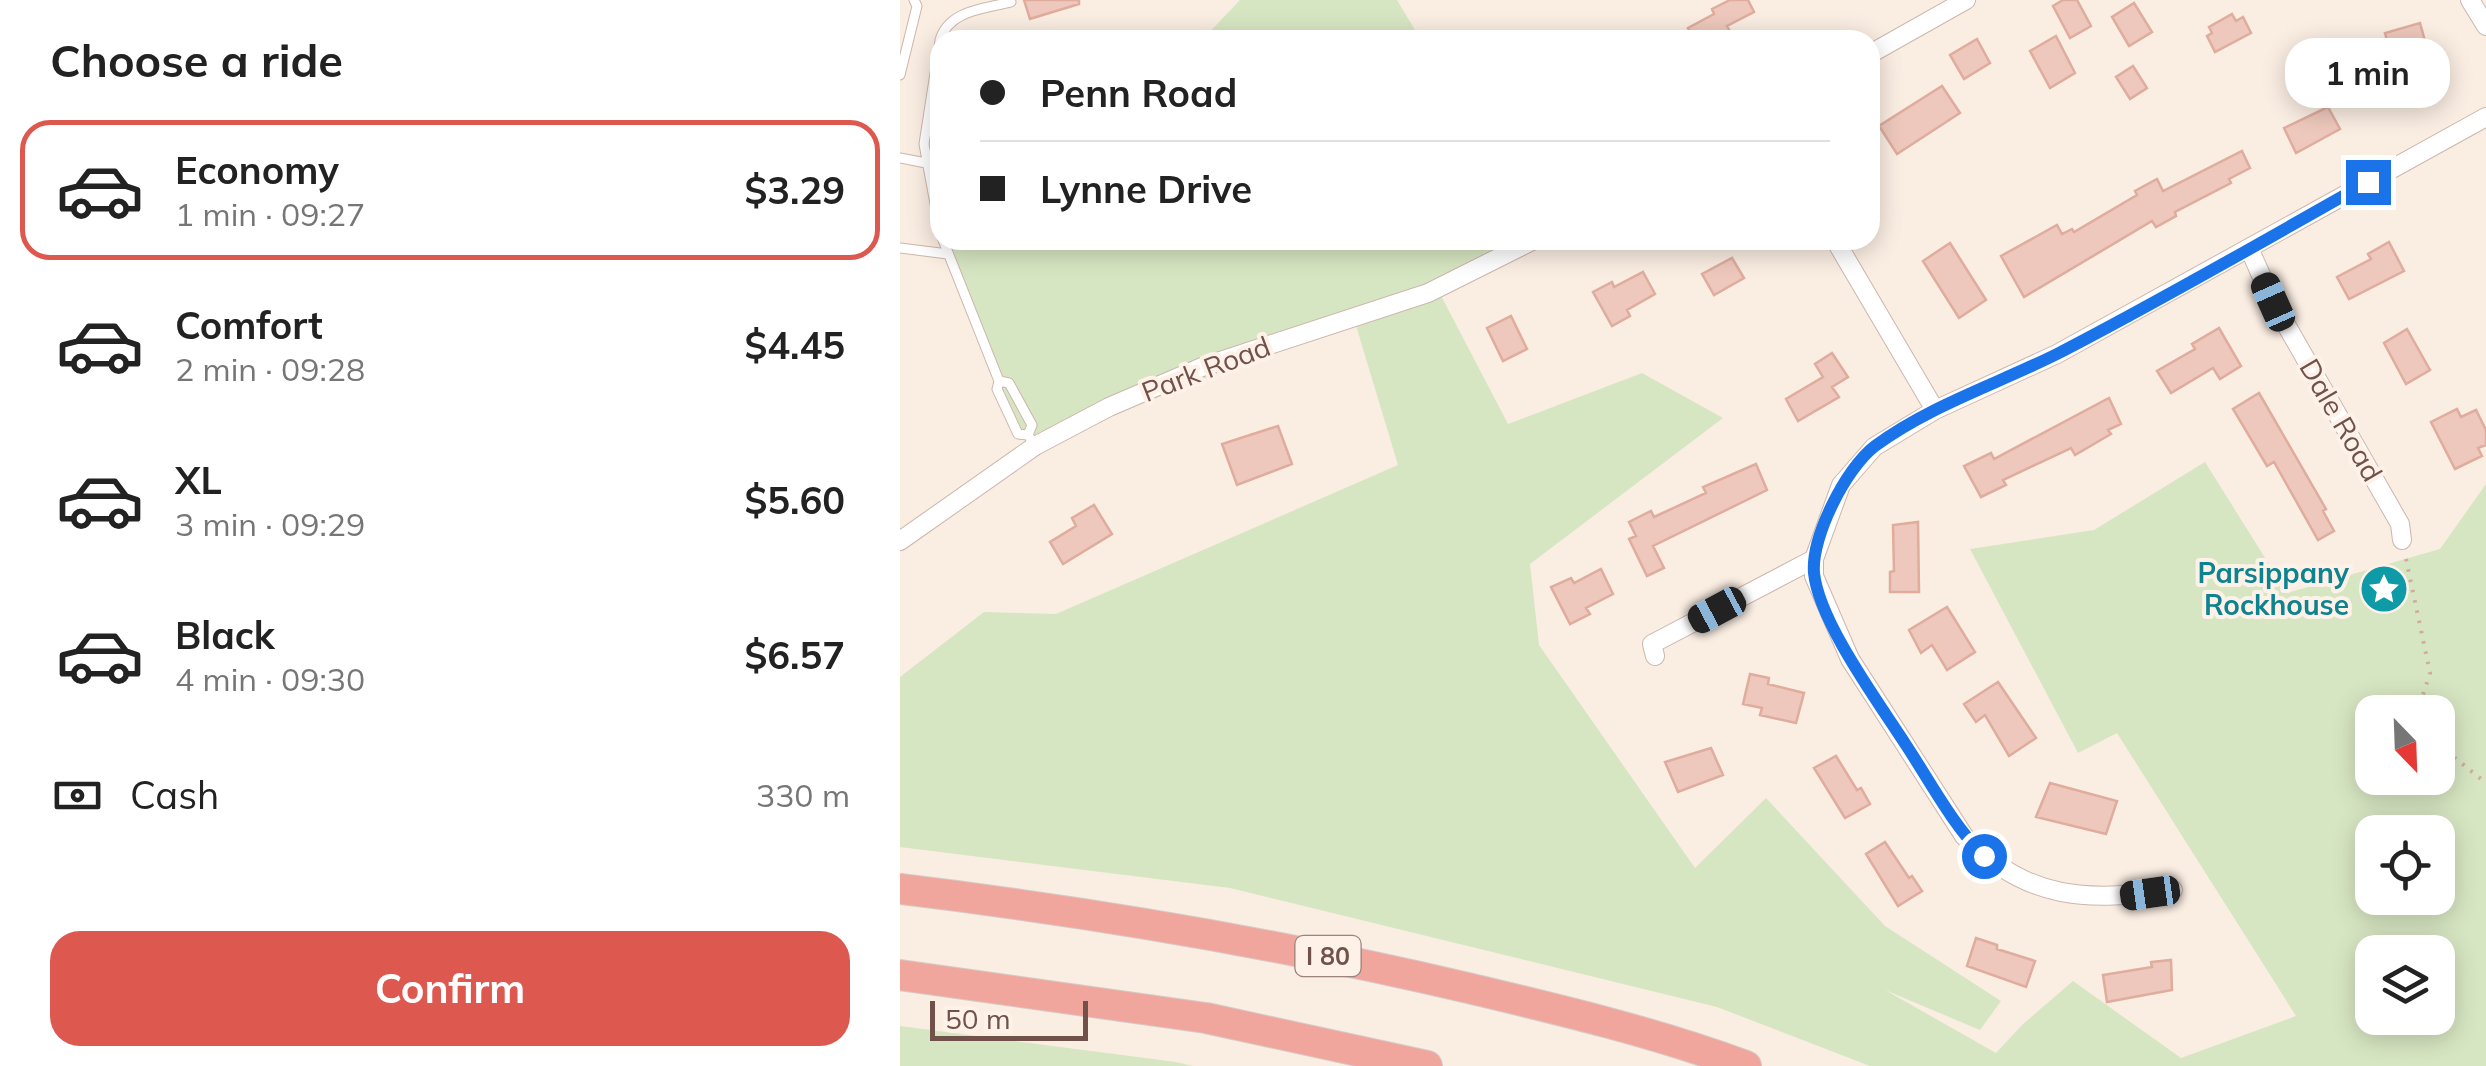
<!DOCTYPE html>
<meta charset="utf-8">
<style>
body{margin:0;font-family:Mulish,sans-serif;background:#f6f6f6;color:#222;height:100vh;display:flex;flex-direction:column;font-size:38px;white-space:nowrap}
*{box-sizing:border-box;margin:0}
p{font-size:32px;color:#767676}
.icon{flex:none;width:55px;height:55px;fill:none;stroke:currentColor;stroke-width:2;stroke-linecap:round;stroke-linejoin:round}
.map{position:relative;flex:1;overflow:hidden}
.side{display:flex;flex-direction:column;background:#fff;width:900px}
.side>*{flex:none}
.guide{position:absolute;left:30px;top:30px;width:950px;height:220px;border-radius:30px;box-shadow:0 5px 25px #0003;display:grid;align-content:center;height:220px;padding:0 50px;background:#fff}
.needle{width:65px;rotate:157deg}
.buttons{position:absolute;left:1455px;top:695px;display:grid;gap:20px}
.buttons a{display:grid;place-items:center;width:100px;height:100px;border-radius:20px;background:#fff;box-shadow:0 5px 25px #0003;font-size:50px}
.scale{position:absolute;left:30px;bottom:25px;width:158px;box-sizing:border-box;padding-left:10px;border:5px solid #70524b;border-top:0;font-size:28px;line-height:35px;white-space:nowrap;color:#70524b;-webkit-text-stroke:8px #fef2e8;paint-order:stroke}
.end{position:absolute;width:45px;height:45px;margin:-22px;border:12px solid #1a73e8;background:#fff;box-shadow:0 0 0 5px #fff}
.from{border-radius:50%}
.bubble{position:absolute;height:70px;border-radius:30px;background:#fff;box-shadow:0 5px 25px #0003;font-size:32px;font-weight:700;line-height:70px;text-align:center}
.car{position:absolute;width:30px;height:60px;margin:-30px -15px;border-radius:12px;box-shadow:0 0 8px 2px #0007;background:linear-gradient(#222 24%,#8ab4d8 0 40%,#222 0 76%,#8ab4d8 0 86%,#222 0)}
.guide b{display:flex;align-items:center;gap:35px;height:95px;font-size:38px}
.guide b+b{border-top:2px solid #e0e0e0}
.guide i{width:25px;height:25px;background:#222}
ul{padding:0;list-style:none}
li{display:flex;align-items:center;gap:30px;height:140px;margin:0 20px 15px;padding:0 30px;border:5px solid transparent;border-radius:30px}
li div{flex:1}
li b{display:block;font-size:38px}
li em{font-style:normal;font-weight:700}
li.selected{border-color:#dd584f}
li>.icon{width:90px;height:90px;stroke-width:1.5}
h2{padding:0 50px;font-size:45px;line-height:120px}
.pay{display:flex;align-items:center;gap:25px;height:110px;padding:0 50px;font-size:38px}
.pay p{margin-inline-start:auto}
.cta{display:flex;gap:20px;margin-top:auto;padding:20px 50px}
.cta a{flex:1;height:115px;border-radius:30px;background:#dd584f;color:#fff;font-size:40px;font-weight:700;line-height:115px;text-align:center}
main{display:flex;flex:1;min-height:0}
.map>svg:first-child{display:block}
.green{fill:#d7e6c2;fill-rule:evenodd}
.building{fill:#eec8bc;stroke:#dfac9d;stroke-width:2.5}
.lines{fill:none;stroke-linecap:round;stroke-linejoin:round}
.lane-casing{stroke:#cdb6ad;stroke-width:11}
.street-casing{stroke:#cdb6ad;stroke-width:20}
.highway-casing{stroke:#d4cbc9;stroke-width:32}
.path{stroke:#d2ab9f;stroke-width:4;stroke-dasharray:2.5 8;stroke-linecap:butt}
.lane{stroke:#fff;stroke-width:9}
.street{stroke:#fff;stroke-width:18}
.highway{stroke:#f1a69d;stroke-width:30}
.route{stroke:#1a73e8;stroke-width:12}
.labels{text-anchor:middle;stroke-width:8;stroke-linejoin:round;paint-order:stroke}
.shield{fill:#fef2e8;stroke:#9b827a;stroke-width:2.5}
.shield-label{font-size:25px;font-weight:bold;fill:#70524b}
.street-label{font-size:28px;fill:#70524b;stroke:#fef2e8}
.culture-label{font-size:28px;font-weight:bold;fill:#0d838f;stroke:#fef2e8;text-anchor:end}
</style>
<main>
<section class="side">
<h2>Choose a ride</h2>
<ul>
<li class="selected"><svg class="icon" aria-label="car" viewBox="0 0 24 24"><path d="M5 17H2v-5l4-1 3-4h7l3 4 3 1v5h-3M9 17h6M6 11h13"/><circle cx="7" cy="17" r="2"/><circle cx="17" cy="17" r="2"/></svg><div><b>Economy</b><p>1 min · 09:27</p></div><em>$3.29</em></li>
<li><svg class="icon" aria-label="car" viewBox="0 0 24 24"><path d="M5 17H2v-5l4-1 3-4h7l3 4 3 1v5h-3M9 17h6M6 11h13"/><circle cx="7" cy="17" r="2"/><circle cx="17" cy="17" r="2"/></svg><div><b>Comfort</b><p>2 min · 09:28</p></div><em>$4.45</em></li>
<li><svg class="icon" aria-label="car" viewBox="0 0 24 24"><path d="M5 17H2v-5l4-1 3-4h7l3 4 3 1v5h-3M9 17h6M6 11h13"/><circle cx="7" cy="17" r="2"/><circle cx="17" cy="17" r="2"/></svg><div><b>XL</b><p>3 min · 09:29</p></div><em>$5.60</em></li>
<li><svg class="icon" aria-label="car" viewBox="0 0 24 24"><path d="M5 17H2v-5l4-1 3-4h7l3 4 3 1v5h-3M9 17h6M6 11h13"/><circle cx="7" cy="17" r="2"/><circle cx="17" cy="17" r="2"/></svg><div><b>Black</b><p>4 min · 09:30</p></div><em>$6.57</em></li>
</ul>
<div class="pay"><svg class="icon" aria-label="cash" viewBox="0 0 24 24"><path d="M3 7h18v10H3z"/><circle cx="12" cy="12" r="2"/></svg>Cash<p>330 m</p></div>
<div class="cta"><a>Confirm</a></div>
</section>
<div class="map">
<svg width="1586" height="1066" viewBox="0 0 1586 1066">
<rect width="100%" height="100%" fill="#faede2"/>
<path class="green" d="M 340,0 L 497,0 L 521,40 L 302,40 Z
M 41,240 L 640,240 L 537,288 L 608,424 L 742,373 L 823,418 L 630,564 L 639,645 L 795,868 L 866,798 L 985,926 L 1101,1001 L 1080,1030 L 985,990 L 1096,1053 L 1122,1025 L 1173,981 L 1281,1058 L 1396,1016 L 1217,733 L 1178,753 L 1070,549 L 1194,530 L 1305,462 L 1387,593 L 1540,549 L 1586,484 L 1586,1066 L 970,1066 L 817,1007 L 330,888 L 0,847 L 0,677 L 84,612 L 156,614 L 498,465 L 454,319 L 129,449 L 61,298 ZM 1472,712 L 1538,712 L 1538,778 L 1472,778 ZM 1472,832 L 1538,832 L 1538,898 L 1472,898 ZM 1472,952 L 1538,952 L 1538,1018 L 1472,1018 Z
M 0,1026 L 276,1062 L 293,1066 L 0,1066 Z"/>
<path class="building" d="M 124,0 L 179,0 L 179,4 L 130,19 Z
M 830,0 L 848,0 L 854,12 L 827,26 L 835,40 L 795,40 L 788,28 L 814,14 L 812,9 Z
M 1163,0 L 1177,0 L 1191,26 L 1170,38 L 1153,6 Z
M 1234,3 L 1252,32 L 1229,46 L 1212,17 Z
M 1332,14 L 1336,21 L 1343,17 L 1351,33 L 1315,52 L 1307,36 L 1312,33 L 1309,27 Z
M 1520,23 L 1534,73 L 1499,83 L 1485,33 Z
M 1156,36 L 1175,73 L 1150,88 L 1130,51 Z
M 1077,39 L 1090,63 L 1064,79 L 1050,55 Z
M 1233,66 L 1247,88 L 1230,99 L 1216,77 Z
M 1042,86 L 1060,113 L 997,154 L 979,126 Z
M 1428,107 L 1440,129 L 1396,153 L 1384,128 Z
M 1342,151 L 1350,168 L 1329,179 L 1331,183 L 1275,212 L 1276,216 L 1256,227 L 1252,221 L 1124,297 L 1101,256 L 1157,225 L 1162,234 L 1172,229 L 1174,232 L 1237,195 L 1235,191 L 1257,179 L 1263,191 Z
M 1489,242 L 1504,271 L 1449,299 L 1437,277 L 1471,259 L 1468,254 Z
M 1050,243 L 1086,300 L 1059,318 L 1023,261 Z
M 832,258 L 844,278 L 814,295 L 802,274 Z
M 743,272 L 755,294 L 727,310 L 730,316 L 712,326 L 693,292 L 712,282 L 714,287 Z
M 611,316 L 627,349 L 603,361 L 587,328 Z
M 1319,328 L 1341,366 L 1320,379 L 1313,368 L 1271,393 L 1257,371 L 1295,349 L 1292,344 Z
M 1507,329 L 1530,370 L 1506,384 L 1484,343 Z
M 932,353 L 948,377 L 932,387 L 939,397 L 898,421 L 886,399 L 923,377 L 915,364 Z
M 1359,393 L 1426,509 L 1423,511 L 1434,531 L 1418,540 L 1374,462 L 1367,466 L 1333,409 Z
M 1209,398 L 1221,424 L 1208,430 L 1211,434 L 1175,455 L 1171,448 L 1103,480 L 1106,485 L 1081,497 L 1064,466 L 1091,453 L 1094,459 Z
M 1557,409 L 1561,417 L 1576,410 L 1586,430 L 1586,445 L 1578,448 L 1582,456 L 1555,469 L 1531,422 Z
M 378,426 L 392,464 L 337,485 L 322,444 Z
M 856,464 L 867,490 L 753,546 L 764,568 L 747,576 L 729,539 L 736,536 L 729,522 L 751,511 L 754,517 L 806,493 L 803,487 Z
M 194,505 L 212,534 L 163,564 L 150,542 L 176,526 L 172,518 Z
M 1018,522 L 1019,592 L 990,592 L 990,572 L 994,571 L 993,525 Z
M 701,569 L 713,594 L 686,608 L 690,614 L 670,624 L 651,587 L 671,578 L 674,583 Z
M 1047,607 L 1075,652 L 1047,670 L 1032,645 L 1021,653 L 1009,630 Z
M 850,674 L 869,678 L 868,684 L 904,693 L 896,723 L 860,715 L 862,708 L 843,704 Z
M 1098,682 L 1136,738 L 1109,756 L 1085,715 L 1076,722 L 1064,704 Z
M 811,748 L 823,775 L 778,792 L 765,762 Z
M 936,756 L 957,790 L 961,788 L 970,804 L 945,818 L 914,768 Z
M 1150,783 L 1217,801 L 1206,834 L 1136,817 Z
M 985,842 L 1009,878 L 1012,876 L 1022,891 L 998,906 L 966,854 Z
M 1076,938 L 1097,945 L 1097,949 L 1135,961 L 1126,987 L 1067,966 Z
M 1271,960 L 1272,990 L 1207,1002 L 1203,975 L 1252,967 L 1251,962 Z"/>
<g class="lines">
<g class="lane-casing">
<path id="lane" d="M 40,40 C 49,10 84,9 111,2
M 40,41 L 24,144 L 40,231
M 0,75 L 17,6 L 14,0
M 0,158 L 26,163
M 43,240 L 99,381
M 0,248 L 48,254
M 128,435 L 132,425 L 109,383 L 99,381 L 97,389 L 118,434 L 128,435 L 135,446"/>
</g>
<g class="street-casing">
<path id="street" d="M 1570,0 L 1586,26
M 970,54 L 1066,0
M 935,240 L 1035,410
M 1349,248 L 1373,302 L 1500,524 L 1502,540
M 0,541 L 135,446 L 209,407 L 302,367 L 528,293 L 634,240
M 914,559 L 914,576 L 950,659 L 1064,836 C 1128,902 1188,901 1273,890
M 755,656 L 752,644 L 914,559 L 941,485 L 974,447 L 1035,410 L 1157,354 L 1586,117"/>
</g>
<g class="highway-casing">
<path id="highway" d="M 0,889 C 192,912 380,944 568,988 C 661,1010 757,1033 846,1066
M 0,975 L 306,1018 L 527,1066"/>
</g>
<path class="path" d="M 1506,559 L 1530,673 L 1521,701 L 1525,712
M 1538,721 L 1545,724 L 1555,758 L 1586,783"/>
<use href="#lane" class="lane"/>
<use href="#street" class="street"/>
<use href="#highway" class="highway"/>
</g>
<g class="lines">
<path class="route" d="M 1084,856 C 1052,824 1031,783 1006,745 C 979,703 919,622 914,573 C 911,537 946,468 975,446 C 1029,406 1097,384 1157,354 C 1262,300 1365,240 1468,182"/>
</g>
<defs>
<g id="sight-disc" transform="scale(2.5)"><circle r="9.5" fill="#0f9aa8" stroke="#fef2e8"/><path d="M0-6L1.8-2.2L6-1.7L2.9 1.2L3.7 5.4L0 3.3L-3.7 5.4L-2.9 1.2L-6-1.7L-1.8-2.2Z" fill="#fff"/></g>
</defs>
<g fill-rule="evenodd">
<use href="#sight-disc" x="1484" y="589"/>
</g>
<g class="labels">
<rect class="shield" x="395.5" y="936" width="65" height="40" rx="8"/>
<g class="shield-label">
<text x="428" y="965">I 80</text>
</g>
<g class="street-label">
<text transform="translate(306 369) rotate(-21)" y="10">Park Road</text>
<text transform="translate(1441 420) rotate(60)" y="10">Dale Road</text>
</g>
<g class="culture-label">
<text x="1449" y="583">Parsippany<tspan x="1449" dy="32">Rockhouse</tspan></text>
</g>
</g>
</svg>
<div class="buttons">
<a><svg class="needle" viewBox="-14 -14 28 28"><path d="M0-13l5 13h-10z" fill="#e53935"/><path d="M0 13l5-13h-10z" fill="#767676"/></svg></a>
<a><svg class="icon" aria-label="locate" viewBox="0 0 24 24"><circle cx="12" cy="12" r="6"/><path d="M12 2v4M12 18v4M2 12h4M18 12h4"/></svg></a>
<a><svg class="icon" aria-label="layers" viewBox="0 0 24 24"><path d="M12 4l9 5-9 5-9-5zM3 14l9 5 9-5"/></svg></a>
</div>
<div class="scale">50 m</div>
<i class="end from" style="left:1084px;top:856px"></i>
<i class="end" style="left:1468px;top:182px"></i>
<div class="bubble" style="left:1385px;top:38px;width:165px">1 min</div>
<i class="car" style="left:1373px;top:302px;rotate:336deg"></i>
<i class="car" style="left:817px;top:610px;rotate:242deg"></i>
<i class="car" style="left:1250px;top:893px;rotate:262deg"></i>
<div class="guide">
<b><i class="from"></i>Penn Road</b>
<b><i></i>Lynne Drive</b>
</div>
</div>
</main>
